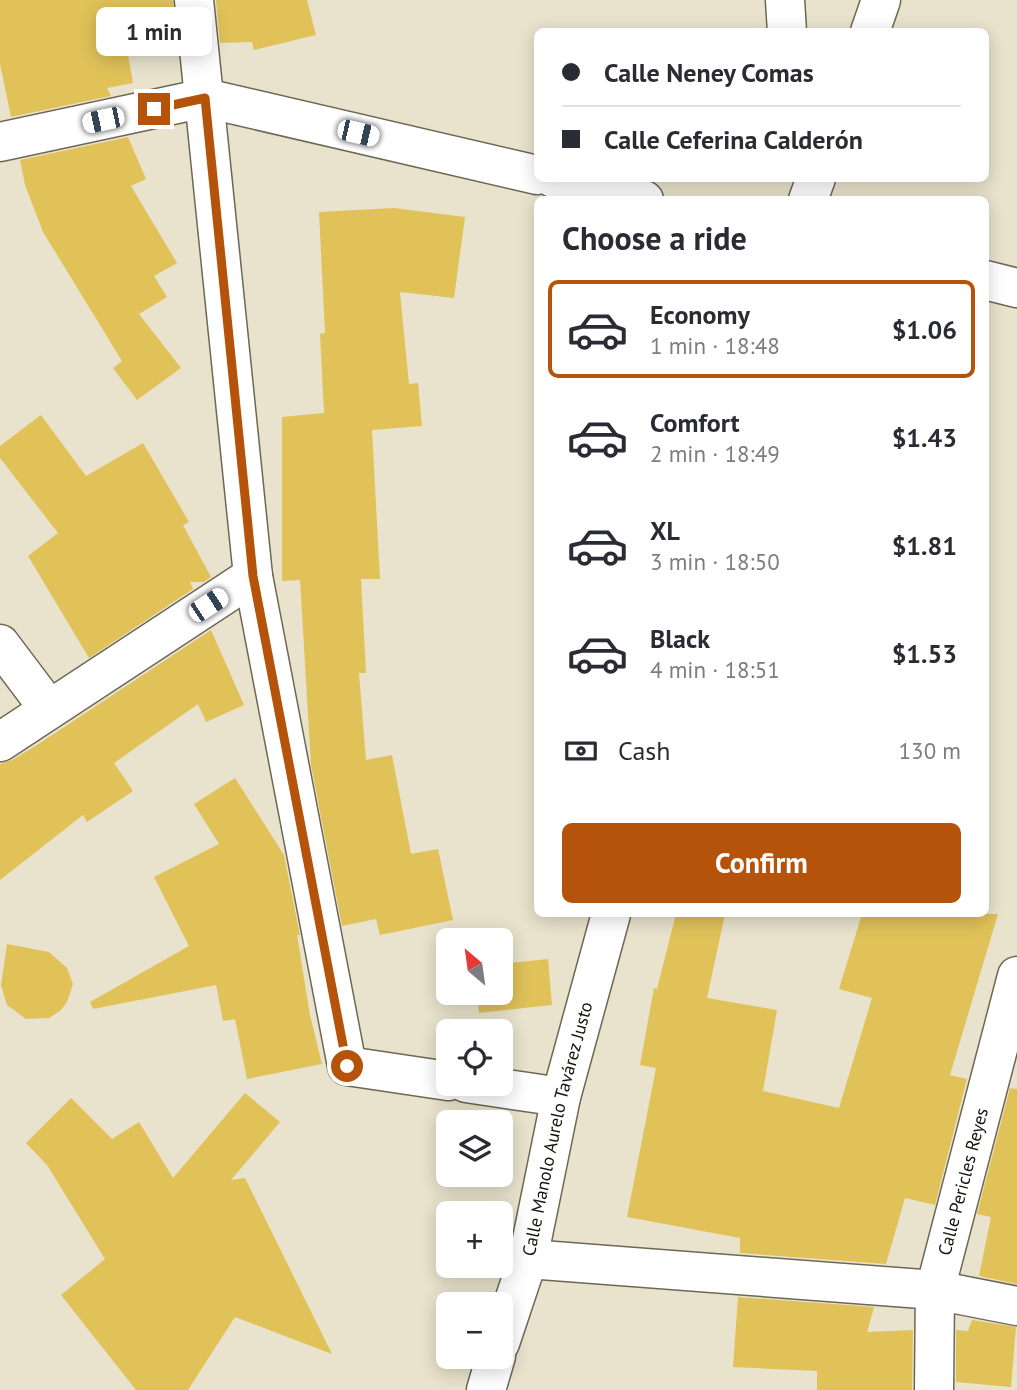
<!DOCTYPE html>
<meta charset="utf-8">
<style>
body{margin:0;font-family:"PT Sans",sans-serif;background:#f2f2f3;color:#2b2b33;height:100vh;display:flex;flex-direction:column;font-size:26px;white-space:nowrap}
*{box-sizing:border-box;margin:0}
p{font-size:23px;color:#7c7c81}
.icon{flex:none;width:38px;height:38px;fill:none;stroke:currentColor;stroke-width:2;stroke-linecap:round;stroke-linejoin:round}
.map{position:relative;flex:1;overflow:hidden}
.side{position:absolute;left:534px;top:196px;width:455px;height:721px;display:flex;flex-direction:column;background:#fff;border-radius:10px;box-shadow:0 4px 18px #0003}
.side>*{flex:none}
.hud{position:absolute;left:534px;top:28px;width:455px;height:154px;border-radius:10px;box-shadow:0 4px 18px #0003;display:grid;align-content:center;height:154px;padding:0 28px;background:#fff}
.needle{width:46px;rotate:331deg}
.buttons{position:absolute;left:436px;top:928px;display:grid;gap:14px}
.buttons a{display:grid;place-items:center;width:77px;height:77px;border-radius:10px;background:#fff;box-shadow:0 4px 18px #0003;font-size:35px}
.end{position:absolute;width:32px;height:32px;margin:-16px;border:9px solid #b45309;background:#fff;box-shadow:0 0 0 4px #fff}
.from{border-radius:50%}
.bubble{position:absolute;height:49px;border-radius:10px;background:#fff;box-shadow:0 4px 18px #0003;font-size:23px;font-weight:700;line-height:49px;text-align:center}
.car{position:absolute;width:21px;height:42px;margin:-21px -10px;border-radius:9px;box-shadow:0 0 5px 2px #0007;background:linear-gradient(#fff 24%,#345 0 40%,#fff 0 76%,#345 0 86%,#fff 0)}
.hud b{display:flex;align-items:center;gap:24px;height:66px;font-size:26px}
.hud b+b{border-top:2px solid #e1e1e2}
.hud i{width:18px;height:18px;background:#2b2b33}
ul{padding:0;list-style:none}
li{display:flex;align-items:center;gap:21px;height:98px;margin:0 14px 10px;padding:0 14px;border:4px solid transparent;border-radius:10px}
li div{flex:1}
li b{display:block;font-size:26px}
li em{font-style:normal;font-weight:700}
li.active{border-color:#b45309}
li>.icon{width:63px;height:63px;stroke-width:1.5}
h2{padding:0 28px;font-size:32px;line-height:84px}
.pay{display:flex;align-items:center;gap:18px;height:77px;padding:0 28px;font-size:26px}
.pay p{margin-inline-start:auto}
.primary-button{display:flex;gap:14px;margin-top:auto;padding:14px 28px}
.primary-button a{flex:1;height:80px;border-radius:10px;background:#b45309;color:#fff;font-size:28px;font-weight:700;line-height:80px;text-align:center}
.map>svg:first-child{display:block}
.building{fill:#e0c259}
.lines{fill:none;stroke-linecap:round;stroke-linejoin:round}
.street-casing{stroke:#6d6754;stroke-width:41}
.street{stroke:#fff;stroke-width:38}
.route{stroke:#b45309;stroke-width:9}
.labels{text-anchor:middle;stroke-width:5;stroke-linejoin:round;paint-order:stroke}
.street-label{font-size:18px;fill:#16130c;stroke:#e9e3cd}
</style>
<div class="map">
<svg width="1017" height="1390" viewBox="0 0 1017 1390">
<rect width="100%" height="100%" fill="#e9e3cd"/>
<path class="building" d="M 0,0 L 173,0 L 177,46 L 127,49 L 133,83 L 107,88 L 111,96 L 11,117 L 0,64 Z
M 216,0 L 307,0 L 316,35 L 254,50 L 252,42 L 220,43 Z
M 128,137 L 146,179 L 131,186 L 177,263 L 154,276 L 167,297 L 139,314 L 181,368 L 137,400 L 113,368 L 122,361 L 43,232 L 25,185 L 20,160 Z
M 394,208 L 465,217 L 454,298 L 400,292 L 409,384 L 418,383 L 422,426 L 372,430 L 380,579 L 361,579 L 366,673 L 359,673 L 366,760 L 392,755 L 411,854 L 438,849 L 453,920 L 380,935 L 376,919 L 342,926 L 311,765 L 300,580 L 282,581 L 282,417 L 324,413 L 320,334 L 325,333 L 319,212 Z
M 41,415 L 86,476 L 143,443 L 189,522 L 183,525 L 211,577 L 204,582 L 190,582 L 193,589 L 89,658 L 28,556 L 58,533 L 0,458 L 0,446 Z
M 211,630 L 244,705 L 206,722 L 198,704 L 114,763 L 133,791 L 87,822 L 83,815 L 0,880 L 0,764 L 12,760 L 37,745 Z
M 235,778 L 284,855 L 300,935 L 297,935 L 310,1015 L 322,1064 L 247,1079 L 235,1019 L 223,1021 L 216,985 L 93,1009 L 90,1002 L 189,946 L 154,877 L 219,844 L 194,804 Z
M 676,914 L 725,914 L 707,998 L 777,1010 L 763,1091 L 839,1108 L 872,998 L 839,989 L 862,914 L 998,914 L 950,1075 L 967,1079 L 935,1205 L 905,1198 L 886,1264 L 740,1253 L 740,1238 L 627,1217 L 656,1068 L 640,1065 L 654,988 L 657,989 Z
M 7,944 L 49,952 L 67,968 L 73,984 L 67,1002 L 60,1011 L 49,1018 L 26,1019 L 7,1005 L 1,985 Z
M 548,959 L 552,1005 L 479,1013 L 477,992 L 500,992 L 500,964 Z
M 1010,1088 L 1017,1089 L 1017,1284 L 979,1276 L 991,1217 L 977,1214 Z
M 245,1093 L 280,1122 L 231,1180 L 245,1178 L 332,1354 L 235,1317 L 188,1390 L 136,1390 L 61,1295 L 105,1259 L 47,1165 L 26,1143 L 71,1098 L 112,1139 L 139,1122 L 173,1178 Z
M 738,1297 L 874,1307 L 867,1332 L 913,1330 L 912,1390 L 817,1390 L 817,1371 L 733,1367 Z
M 972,1320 L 1016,1327 L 1011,1387 L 956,1382 L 956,1330 L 968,1331 Z"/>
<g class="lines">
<g class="street-casing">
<g id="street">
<path d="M 194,0 L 253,576 L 347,1066 L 448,1081"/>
<path d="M 785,0 L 787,32"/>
<path d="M 870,32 L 881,0"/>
<path d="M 0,142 L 205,98 L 537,175"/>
<path d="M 553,178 L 644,200"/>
<path d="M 808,200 L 816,178"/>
<path d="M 985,280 L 1017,288"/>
<path d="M 0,644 L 49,709"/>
<path d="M 0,742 L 253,576"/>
<path d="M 466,1083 L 561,1097"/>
<path d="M 528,1259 L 935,1290 L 1017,1306"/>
<path id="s1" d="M 500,1343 L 528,1259 L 561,1097 L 611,914"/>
<path d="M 486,1390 L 496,1356"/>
<path id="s2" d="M 934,1390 L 935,1290 L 1017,976"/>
</g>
</g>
<use href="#street" class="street"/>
</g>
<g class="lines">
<path class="route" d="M 154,109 L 205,98 L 253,576 L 347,1066"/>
</g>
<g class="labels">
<g class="street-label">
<text dy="6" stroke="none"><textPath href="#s1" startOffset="222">Calle Manolo Aurelo Tavárez Justo</textPath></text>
<text dy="6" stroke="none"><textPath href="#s2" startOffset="212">Calle Pericles Reyes</textPath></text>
</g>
</g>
</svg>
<div class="buttons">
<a><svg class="needle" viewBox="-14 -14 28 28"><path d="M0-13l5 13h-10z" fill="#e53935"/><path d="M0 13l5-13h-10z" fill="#7c7c81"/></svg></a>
<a><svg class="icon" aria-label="locate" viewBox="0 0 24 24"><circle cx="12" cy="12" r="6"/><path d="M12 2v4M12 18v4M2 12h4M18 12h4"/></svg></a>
<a><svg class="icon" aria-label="layers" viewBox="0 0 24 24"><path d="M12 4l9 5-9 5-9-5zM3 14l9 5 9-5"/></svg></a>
<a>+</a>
<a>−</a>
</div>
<i class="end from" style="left:347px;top:1066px"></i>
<i class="end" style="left:154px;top:109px"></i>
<div class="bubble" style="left:96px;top:7px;width:116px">1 min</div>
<i class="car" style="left:103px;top:120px;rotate:258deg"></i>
<i class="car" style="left:358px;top:133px;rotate:103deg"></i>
<i class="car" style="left:208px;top:605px;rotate:57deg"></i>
<div class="hud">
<b><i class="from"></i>Calle Neney Comas</b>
<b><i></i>Calle Ceferina Calderón</b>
</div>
<section class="side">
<h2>Choose a ride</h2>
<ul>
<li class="active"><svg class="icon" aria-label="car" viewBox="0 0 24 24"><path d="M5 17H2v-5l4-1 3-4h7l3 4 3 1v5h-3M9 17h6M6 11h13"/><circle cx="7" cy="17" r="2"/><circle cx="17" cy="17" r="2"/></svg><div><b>Economy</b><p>1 min · 18:48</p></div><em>$1.06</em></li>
<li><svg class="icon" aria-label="car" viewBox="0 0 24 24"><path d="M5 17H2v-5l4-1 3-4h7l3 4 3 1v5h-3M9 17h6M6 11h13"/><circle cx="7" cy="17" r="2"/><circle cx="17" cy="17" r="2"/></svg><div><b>Comfort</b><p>2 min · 18:49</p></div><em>$1.43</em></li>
<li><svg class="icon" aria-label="car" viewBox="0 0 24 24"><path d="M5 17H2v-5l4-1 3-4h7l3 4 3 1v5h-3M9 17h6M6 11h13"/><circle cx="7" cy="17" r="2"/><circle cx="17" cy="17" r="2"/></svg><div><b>XL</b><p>3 min · 18:50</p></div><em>$1.81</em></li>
<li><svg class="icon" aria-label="car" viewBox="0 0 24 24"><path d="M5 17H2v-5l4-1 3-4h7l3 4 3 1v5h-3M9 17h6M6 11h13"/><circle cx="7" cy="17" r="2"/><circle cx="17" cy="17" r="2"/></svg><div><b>Black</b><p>4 min · 18:51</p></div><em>$1.53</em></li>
</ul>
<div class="pay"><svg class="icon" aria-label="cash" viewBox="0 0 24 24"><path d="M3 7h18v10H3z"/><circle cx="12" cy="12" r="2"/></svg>Cash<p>130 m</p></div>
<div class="primary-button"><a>Confirm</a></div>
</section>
</div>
